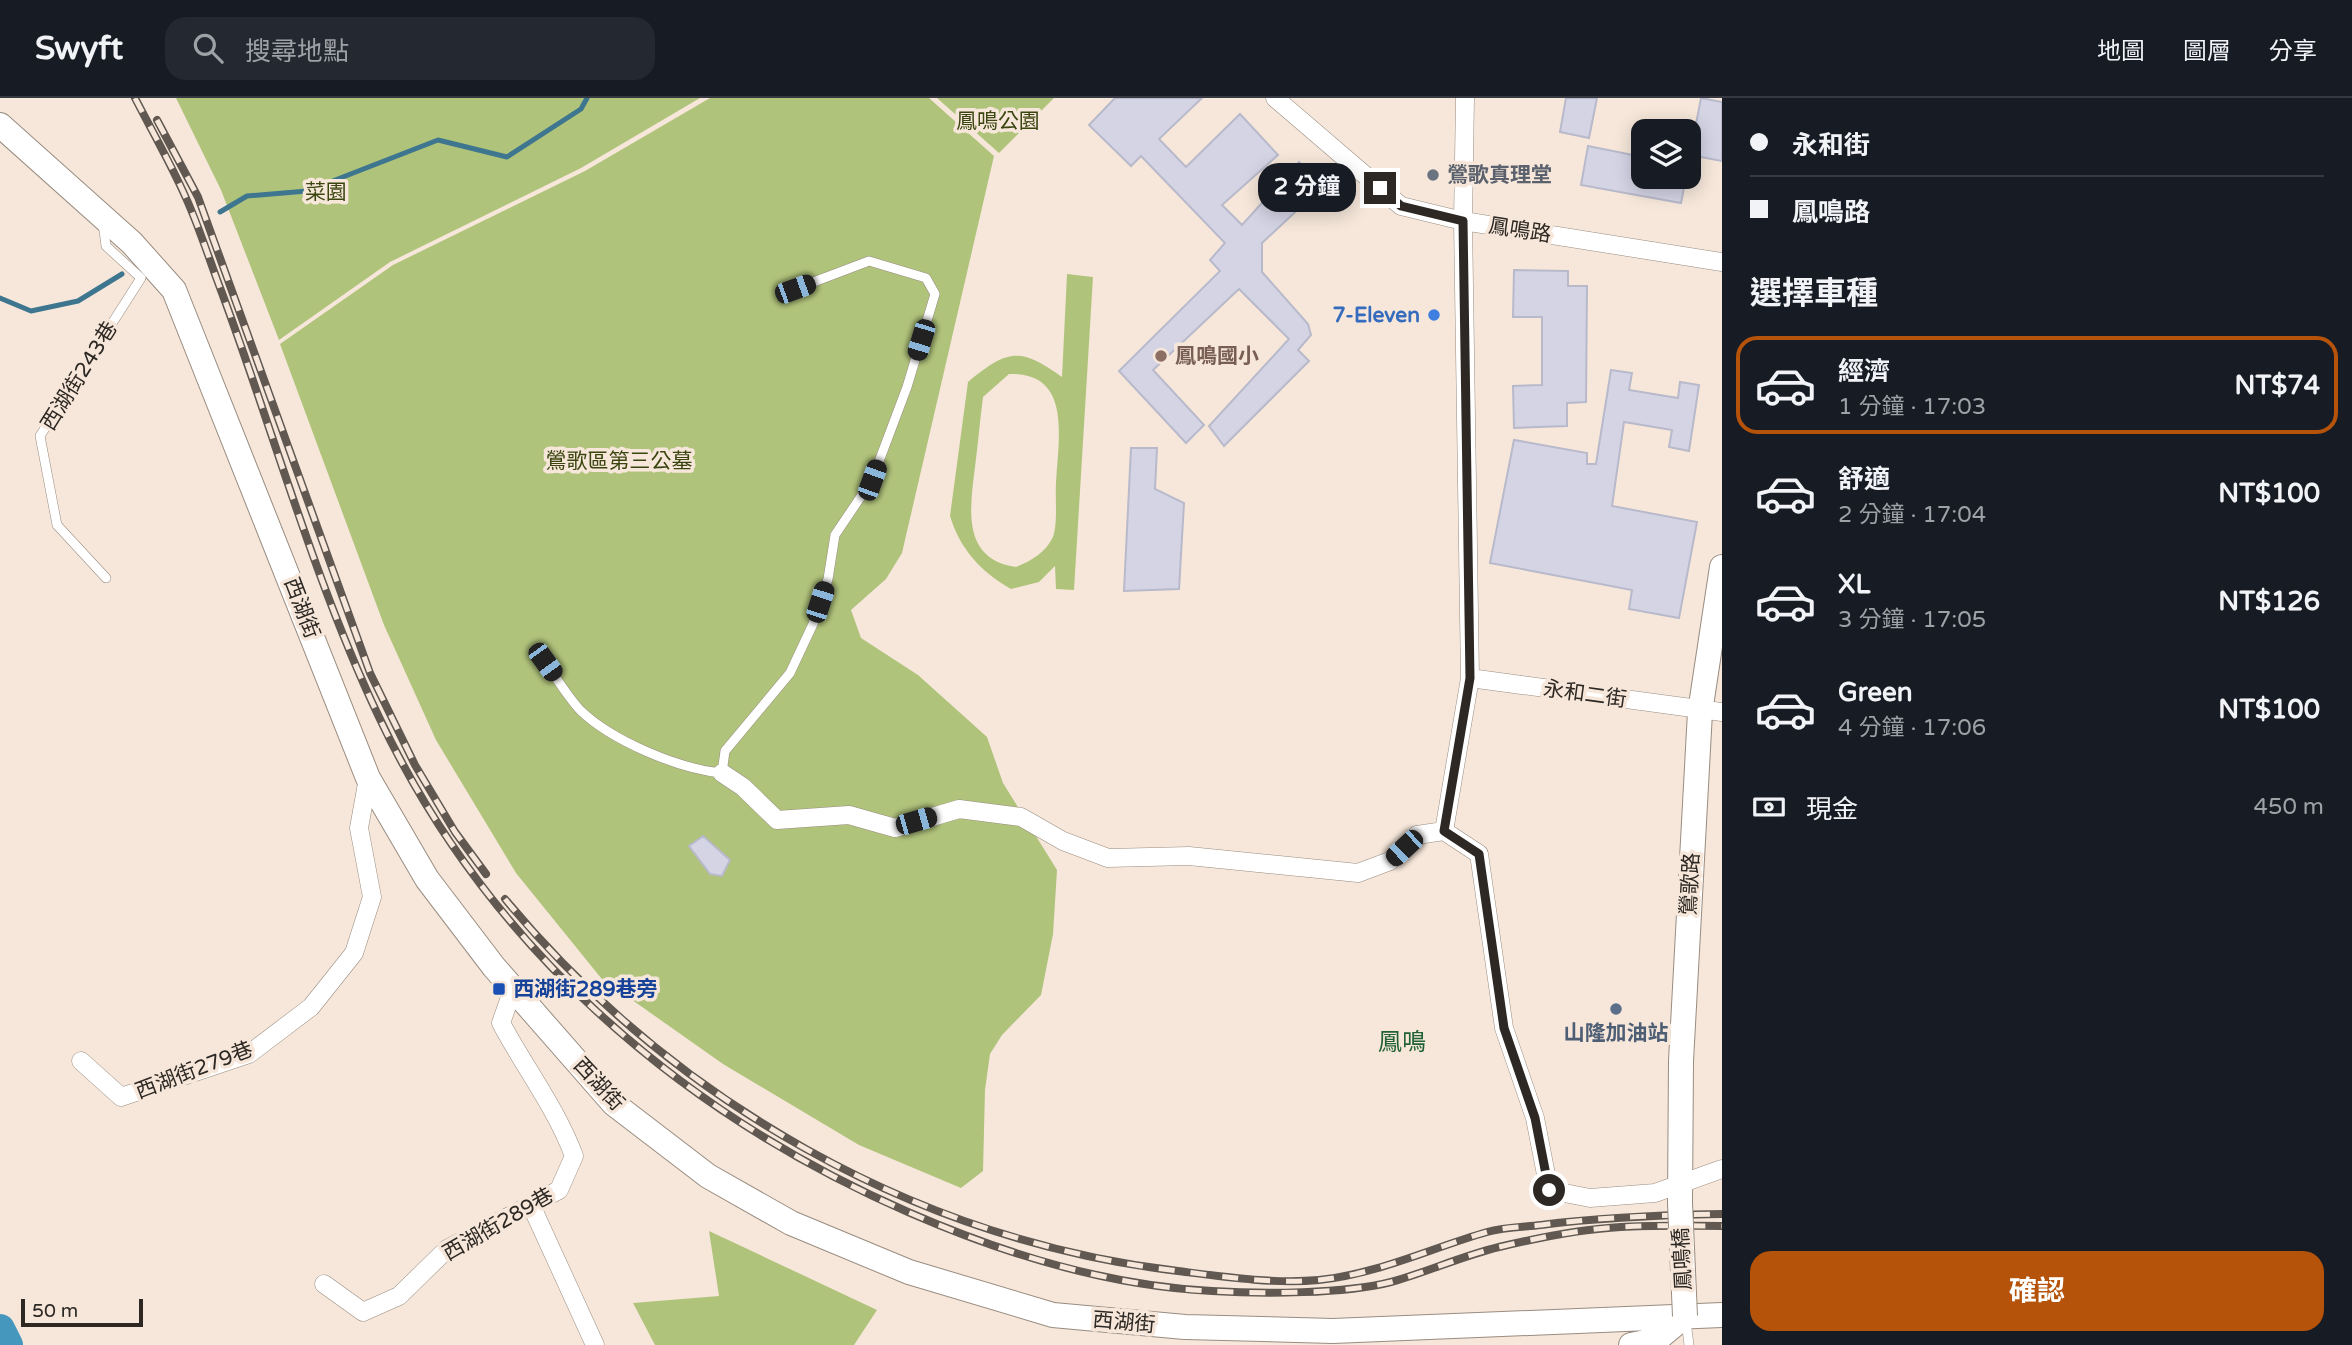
<!DOCTYPE html>
<html lang="zh-TW">
<meta charset="utf-8">
<style>
body{margin:0;font-family:"Varela Round","Noto Sans TC",sans-serif;background:#242831;color:#f1f3f6;height:100vh;display:flex;flex-direction:column;font-size:26px;white-space:nowrap}
*{box-sizing:border-box;margin:0}
p{font-size:23px;color:#9ea1a6}
.icon{flex:none;width:38px;height:38px;fill:none;stroke:currentColor;stroke-width:2;stroke-linecap:round;stroke-linejoin:round}
.map{position:relative;flex:1;overflow:hidden}
.drawer{display:flex;flex-direction:column;background:#171b24;width:630px}
.drawer>*{flex:none}
.guide{display:grid;align-content:center;height:154px;padding:0 28px;background:#171b24}
.fabs{position:absolute;left:1631px;top:21px;display:grid;gap:14px}
.fabs a{display:grid;place-items:center;width:70px;height:70px;border-radius:14px;background:#171b24;box-shadow:0 4px 18px #0003;font-size:35px}
.scale{position:absolute;left:21px;bottom:18px;width:122px;box-sizing:border-box;padding-left:7px;border:4px solid #2d2823;border-top:0;font-size:19px;line-height:24px;white-space:nowrap;color:#2d2823;-webkit-text-stroke:5px #f6e7da;paint-order:stroke}
.end{position:absolute;width:32px;height:32px;margin:-16px;border:9px solid #2d2823;background:#fff;box-shadow:0 0 0 4px #fff}
.from{border-radius:50%}
.bubble{position:absolute;height:49px;border-radius:21px;background:#171b24;box-shadow:0 4px 18px #0003;font-size:23px;font-weight:700;line-height:49px;text-align:center}
.car{position:absolute;width:21px;height:42px;margin:-21px -10px;border-radius:9px;box-shadow:0 0 5px 2px #0007;background:linear-gradient(#222 24%,#8ab4d8 0 40%,#222 0 76%,#8ab4d8 0 86%,#222 0)}
.guide b{display:flex;align-items:center;gap:24px;height:66px;font-size:26px}
.guide b+b{border-top:2px solid #363941}
.guide i{width:18px;height:18px;background:#f1f3f6}
ul{padding:0;list-style:none}
li{display:flex;align-items:center;gap:21px;height:98px;margin:0 14px 10px;padding:0 14px;border:4px solid transparent;border-radius:21px}
li div{flex:1}
li b{display:block;font-size:26px}
li em{font-style:normal;font-weight:700}
li.on{border-color:#b45309}
li>.icon{width:63px;height:63px;stroke-width:1.5}
h2{padding:0 28px;font-size:32px;line-height:84px}
.pay{display:flex;align-items:center;gap:18px;height:77px;padding:0 28px;font-size:26px}
.pay p{margin-inline-start:auto}
.action{display:flex;gap:14px;margin-top:auto;padding:14px 28px}
.action a{flex:1;height:80px;border-radius:21px;background:#b45309;color:#fff;font-size:28px;font-weight:700;line-height:80px;text-align:center}
header{display:flex;align-items:center;gap:42px;box-sizing:border-box;height:98px;padding:0 35px;background:#171b24;border-bottom:2px solid #363941}
header strong{font-size:33px}
nav{display:flex;gap:38px;margin-inline-start:auto;font-size:24px}
.search{width:490px;height:63px;background:#242831;display:flex;align-items:center;gap:18px;box-sizing:border-box;padding:0 24px;border-radius:21px;color:#9ea1a6;font-size:26px}
main{display:flex;flex:1;min-height:0}
.map>svg:first-child{display:block}
.green{fill:#b0c37b;fill-rule:evenodd}
.lines{fill:none;stroke-linecap:round;stroke-linejoin:round}
.stream{stroke:#3e7690;stroke-width:5}
.river{stroke:#4597be;stroke-width:30}
.building{fill:#d4d4e5;stroke:#b8b9ca;stroke-width:2}
.lane-casing{stroke:#998c80;stroke-width:10}
.street-casing{stroke:#998c80;stroke-width:19}
.secondary-casing{stroke:#998c80;stroke-width:26}
.lane{stroke:#fff;stroke-width:9}
.street{stroke:#fff;stroke-width:18}
.secondary{stroke:#fff;stroke-width:24}
.rail-casing{stroke:#605851;stroke-width:8}
.rail{stroke:#f6e7da;stroke-width:5;stroke-dasharray:16;stroke-linecap:butt}
.secondary-bridge-casing{stroke:#998c80;stroke-width:26;stroke-linecap:butt}
.secondary-bridge{stroke:#fff;stroke-width:24}
.route{stroke:#2d2823;stroke-width:9}
.worship-dot{fill:#6b7280;stroke:#f6e7da;stroke-width:2.5}
.shop-dot{fill:#3f7fe0;stroke:#f6e7da;stroke-width:2.5}
.education-dot{fill:#8d6e63;stroke:#f6e7da;stroke-width:2.5}
.transit-dot{fill:#1a4fb4;stroke:#f6e7da;stroke-width:2.5}
.service-dot{fill:#5c6f8a;stroke:#f6e7da;stroke-width:2.5}
.labels{text-anchor:middle;stroke-width:7;stroke-linejoin:round;paint-order:stroke}
.park-label{font-size:21px;fill:#3a450f;stroke:#f6e7da}
.worship-label{font-size:21px;font-weight:bold;fill:#5b616d;stroke:#f6e7da;text-anchor:start}
.street-label{font-size:21px;fill:#2d2823;stroke:#f6e7da}
.shop-label{font-size:21px;font-weight:bold;fill:#366cbe;stroke:#f6e7da;text-anchor:end}
.education-label{font-size:21px;font-weight:bold;fill:#785e54;stroke:#f6e7da;text-anchor:start}
.transit-label{font-size:21px;font-weight:bold;fill:#164399;stroke:#f6e7da;text-anchor:start}
.service-label{font-size:21px;font-weight:bold;fill:#4e5e75;stroke:#f6e7da}
.quarter-label{font-size:24px;fill:#216234;stroke:#f6e7da}
</style>
<header>
<strong>Swyft</strong>
<div class="search"><svg class="icon" aria-label="search" viewBox="0 0 24 24"><circle cx="10" cy="10" r="6"/><path d="M15 15l6 6"/></svg>搜尋地點</div>
<nav><a>地圖</a><a>圖層</a><a>分享</a></nav>
</header>
<main>
<div class="map">
<svg width="1722" height="1247" viewBox="0 0 1722 1247">
<rect width="100%" height="100%" fill="#f6e7da"/>
<path class="green" d="M 176,0 L 700,0 L 581,70 L 390,164 L 279,242 L 221,92 Z
M 710,0 L 929,0 L 994,58 L 902,455 L 886,481 L 851,512 L 861,540 L 918,577 L 987,639 L 1003,685 L 1057,772 L 1053,836 L 1041,897 L 1002,937 L 990,956 L 985,992 L 983,1073 L 961,1090 L 859,1047 L 723,966 L 601,880 L 516,775 L 436,642 L 384,527 L 280,246 L 393,167 L 585,73 Z
M 937,0 L 1054,0 L 999,55 Z
M 1067,176 L 1093,179 L 1074,492 L 1056,491 L 1055,468 L 1039,484 L 1011,491 C 981,474 960,451 950,418 L 968,284 C 1008,251 1020,249 1062,279 ZM 1009,276 C 1073,274 1058,342 1056,385 C 1055,400 1058,424 1053,439 C 1046,454 1031,463 1016,469 C 961,461 970,410 975,369 C 978,346 980,322 983,299 Z
M 709,1133 L 877,1212 L 854,1247 L 655,1247 L 633,1205 L 719,1198 Z"/>
<g class="lines">
<path class="stream" d="M 220,114 L 247,98 L 307,93 L 438,42 L 507,59 L 581,11 L 587,0
M 0,200 L 31,213 L 78,203 L 122,176"/>
<path class="river" d="M 0,1231 L 8,1247"/>
</g>
<path class="building" d="M 1115,0 L 1202,0 L 1159,41 L 1186,69 L 1240,16 L 1278,57 L 1222,107 L 1242,127 L 1299,64 L 1322,89 L 1262,145 L 1262,174 L 1308,226 L 1311,237 L 1298,252 L 1309,263 L 1224,348 L 1209,328 L 1289,241 L 1239,191 L 1153,272 L 1204,327 L 1186,345 L 1119,273 L 1220,173 L 1210,162 L 1225,145 L 1141,58 L 1131,68 L 1089,27 Z
M 1566,0 L 1597,0 L 1589,40 L 1560,34 Z
M 1701,0 L 1722,4 L 1722,63 L 1690,57 Z
M 1588,48 L 1643,59 L 1643,79 L 1686,79 L 1681,105 L 1581,87 Z
M 1514,172 L 1568,173 L 1568,188 L 1587,188 L 1586,304 L 1567,305 L 1567,328 L 1514,330 L 1513,288 L 1542,287 L 1542,219 L 1513,219 Z
M 1611,272 L 1632,275 L 1629,292 L 1678,300 L 1680,284 L 1699,287 L 1689,353 L 1669,349 L 1672,332 L 1624,324 L 1612,408 L 1697,424 L 1679,520 L 1629,511 L 1632,492 L 1490,465 L 1514,342 L 1587,355 L 1587,366 L 1596,366 Z
M 1131,350 L 1157,350 L 1155,391 L 1184,405 L 1179,491 L 1124,493 Z
M 703,738 L 730,762 L 722,778 L 710,776 L 689,748 Z"/>
<g class="lines">
<g class="lane-casing">
<path id="lane" d="M 103,125 L 106,148 L 141,180 L 40,338 L 57,427 L 106,480
M 545,564 C 556,579 567,598 580,612 C 612,643 679,671 722,675 L 725,653 L 790,575 L 813,526 L 828,481 L 835,437 L 872,382 L 907,289 L 935,196 L 926,180 L 869,163 L 795,191
M 1686,1223 L 1689,1247"/>
</g>
<g class="street-casing">
<path id="street" d="M 1275,0 L 1401,108 L 1463,123 L 1722,164
M 1465,0 L 1463,123 L 1470,580 L 1444,733 L 1479,756 L 1504,930 L 1535,1020 L 1549,1092 L 1590,1100 L 1655,1095 L 1722,1071
M 1470,580 L 1722,614
M 722,675 L 743,689 L 777,722 L 849,717 L 895,730 L 959,711 L 1021,719 L 1063,743 L 1108,760 L 1189,758 L 1358,775 L 1390,763 L 1417,737 L 1444,733
M 81,963 L 121,999 L 249,956 L 311,909 L 354,855 L 372,799 L 359,730 L 368,680
M 531,1107 L 595,1247
M 324,1186 L 363,1214 L 399,1198 L 447,1151 L 559,1092 L 574,1058 C 556,1010 525,970 501,925 L 513,891"/>
</g>
<g class="secondary-casing">
<path id="secondary" d="M 0,27 L 132,145 L 174,192 L 368,680 L 427,781 L 494,869 L 614,1006 L 708,1078 L 791,1125 L 909,1174 L 1053,1217 L 1185,1229 L 1333,1233 L 1722,1217
M 1680,1105 L 1681,963 L 1700,614 L 1722,469
M 1631,1247 L 1656,1242 L 1685,1218"/>
</g>
<use href="#lane" class="lane"/>
<use href="#street" class="street"/>
<use href="#secondary" class="secondary"/>
<g class="rail-casing">
<path id="rail" d="M 135,0 C 152,33 171,66 186,100 C 200,131 210,164 222,195 C 274,335 314,482 378,617 C 485,846 679,1014 908,1114 C 1002,1155 1108,1188 1212,1193 C 1262,1196 1344,1196 1391,1184 C 1427,1174 1462,1158 1499,1149 C 1537,1140 1581,1131 1621,1129 C 1654,1127 1688,1128 1722,1128
M 157,22 L 198,99 L 370,575 L 415,667 L 455,734 L 486,776
M 505,801 C 673,1003 916,1142 1178,1173 C 1225,1179 1273,1186 1319,1182 C 1378,1176 1431,1150 1487,1134 C 1504,1129 1523,1129 1541,1127 C 1602,1119 1661,1117 1722,1116"/>
</g>
<use href="#rail" class="rail"/>
<g class="secondary-bridge-casing">
<path id="secondary-bridge" d="M 1680,1105 L 1685,1218"/>
</g>
<use href="#secondary-bridge" class="secondary-bridge"/>
</g>
<g class="lines">
<path class="route" d="M 1380,90 L 1401,108 L 1463,123 L 1470,580 L 1444,733 L 1479,756 L 1504,930 L 1535,1020 L 1549,1092"/>
</g>
<circle class="worship-dot" cx="1433" cy="77" r="7"/>
<circle class="shop-dot" cx="1434" cy="217" r="7"/>
<circle class="education-dot" cx="1161" cy="258" r="7"/>
<rect class="transit-dot" x="492" y="884" width="14" height="14" rx="3.5"/>
<circle class="service-dot" cx="1616" cy="911" r="7"/>
<g class="labels">
<g class="park-label">
<text x="998" y="30">鳳鳴公園</text>
<text x="326" y="101">菜園</text>
<text x="619" y="370">鶯歌區第三公墓</text>
</g>
<g class="worship-label">
<text x="1447" y="84">鶯歌真理堂</text>
</g>
<g class="street-label">
<text transform="translate(1520 132) rotate(9)" y="7">鳳鳴路</text>
<text transform="translate(79 278) rotate(-58)" y="7">西湖街243巷</text>
<text transform="translate(302 510) rotate(69)" y="7">西湖街</text>
<text transform="translate(1585 596) rotate(8)" y="7">永和二街</text>
<text transform="translate(1690 786) rotate(-87)" y="7">鶯歌路</text>
<text transform="translate(194 972) rotate(-21)" y="7">西湖街279巷</text>
<text transform="translate(599 986) rotate(47)" y="7">西湖街</text>
<text transform="translate(498 1126) rotate(-30)" y="7">西湖街289巷</text>
<text transform="translate(1682 1161) rotate(-93)" y="7">鳳鳴橋</text>
<text transform="translate(1124 1224) rotate(5)" y="7">西湖街</text>
</g>
<g class="shop-label">
<text x="1420" y="224">7-Eleven</text>
</g>
<g class="education-label">
<text x="1175" y="265">鳳鳴國小</text>
</g>
<g class="transit-label">
<text x="513" y="898">西湖街289巷旁</text>
</g>
<g class="service-label">
<text x="1616" y="942">山隆加油站</text>
</g>
<g class="quarter-label">
<text x="1402" y="952">鳳鳴</text>
</g>
</g>
</svg>
<div class="fabs">
<a><svg class="icon" aria-label="layers" viewBox="0 0 24 24"><path d="M12 4l9 5-9 5-9-5zM3 14l9 5 9-5"/></svg></a>
</div>
<div class="scale">50 m</div>
<i class="end from" style="left:1549px;top:1092px"></i>
<i class="end" style="left:1380px;top:90px"></i>
<div class="bubble" style="left:1258px;top:65px;width:98px">2 分鐘</div>
<i class="car" style="left:795px;top:191px;rotate:70deg"></i>
<i class="car" style="left:921px;top:242px;rotate:197deg"></i>
<i class="car" style="left:872px;top:382px;rotate:20deg"></i>
<i class="car" style="left:820px;top:504px;rotate:18deg"></i>
<i class="car" style="left:545px;top:564px;rotate:144deg"></i>
<i class="car" style="left:916px;top:723px;rotate:74deg"></i>
<i class="car" style="left:1404px;top:750px;rotate:227deg"></i>
</div>
<section class="drawer">
<div class="guide">
<b><i class="from"></i>永和街</b>
<b><i></i>鳳鳴路</b>
</div>
<h2>選擇車種</h2>
<ul>
<li class="on"><svg class="icon" aria-label="car" viewBox="0 0 24 24"><path d="M5 17H2v-5l4-1 3-4h7l3 4 3 1v5h-3M9 17h6M6 11h13"/><circle cx="7" cy="17" r="2"/><circle cx="17" cy="17" r="2"/></svg><div><b>經濟</b><p>1 分鐘 · 17:03</p></div><em>NT$74</em></li>
<li><svg class="icon" aria-label="car" viewBox="0 0 24 24"><path d="M5 17H2v-5l4-1 3-4h7l3 4 3 1v5h-3M9 17h6M6 11h13"/><circle cx="7" cy="17" r="2"/><circle cx="17" cy="17" r="2"/></svg><div><b>舒適</b><p>2 分鐘 · 17:04</p></div><em>NT$100</em></li>
<li><svg class="icon" aria-label="car" viewBox="0 0 24 24"><path d="M5 17H2v-5l4-1 3-4h7l3 4 3 1v5h-3M9 17h6M6 11h13"/><circle cx="7" cy="17" r="2"/><circle cx="17" cy="17" r="2"/></svg><div><b>XL</b><p>3 分鐘 · 17:05</p></div><em>NT$126</em></li>
<li><svg class="icon" aria-label="car" viewBox="0 0 24 24"><path d="M5 17H2v-5l4-1 3-4h7l3 4 3 1v5h-3M9 17h6M6 11h13"/><circle cx="7" cy="17" r="2"/><circle cx="17" cy="17" r="2"/></svg><div><b>Green</b><p>4 分鐘 · 17:06</p></div><em>NT$100</em></li>
</ul>
<div class="pay"><svg class="icon" aria-label="cash" viewBox="0 0 24 24"><path d="M3 7h18v10H3z"/><circle cx="12" cy="12" r="2"/></svg>現金<p>450 m</p></div>
<div class="action"><a>確認</a></div>
</section>
</main>
